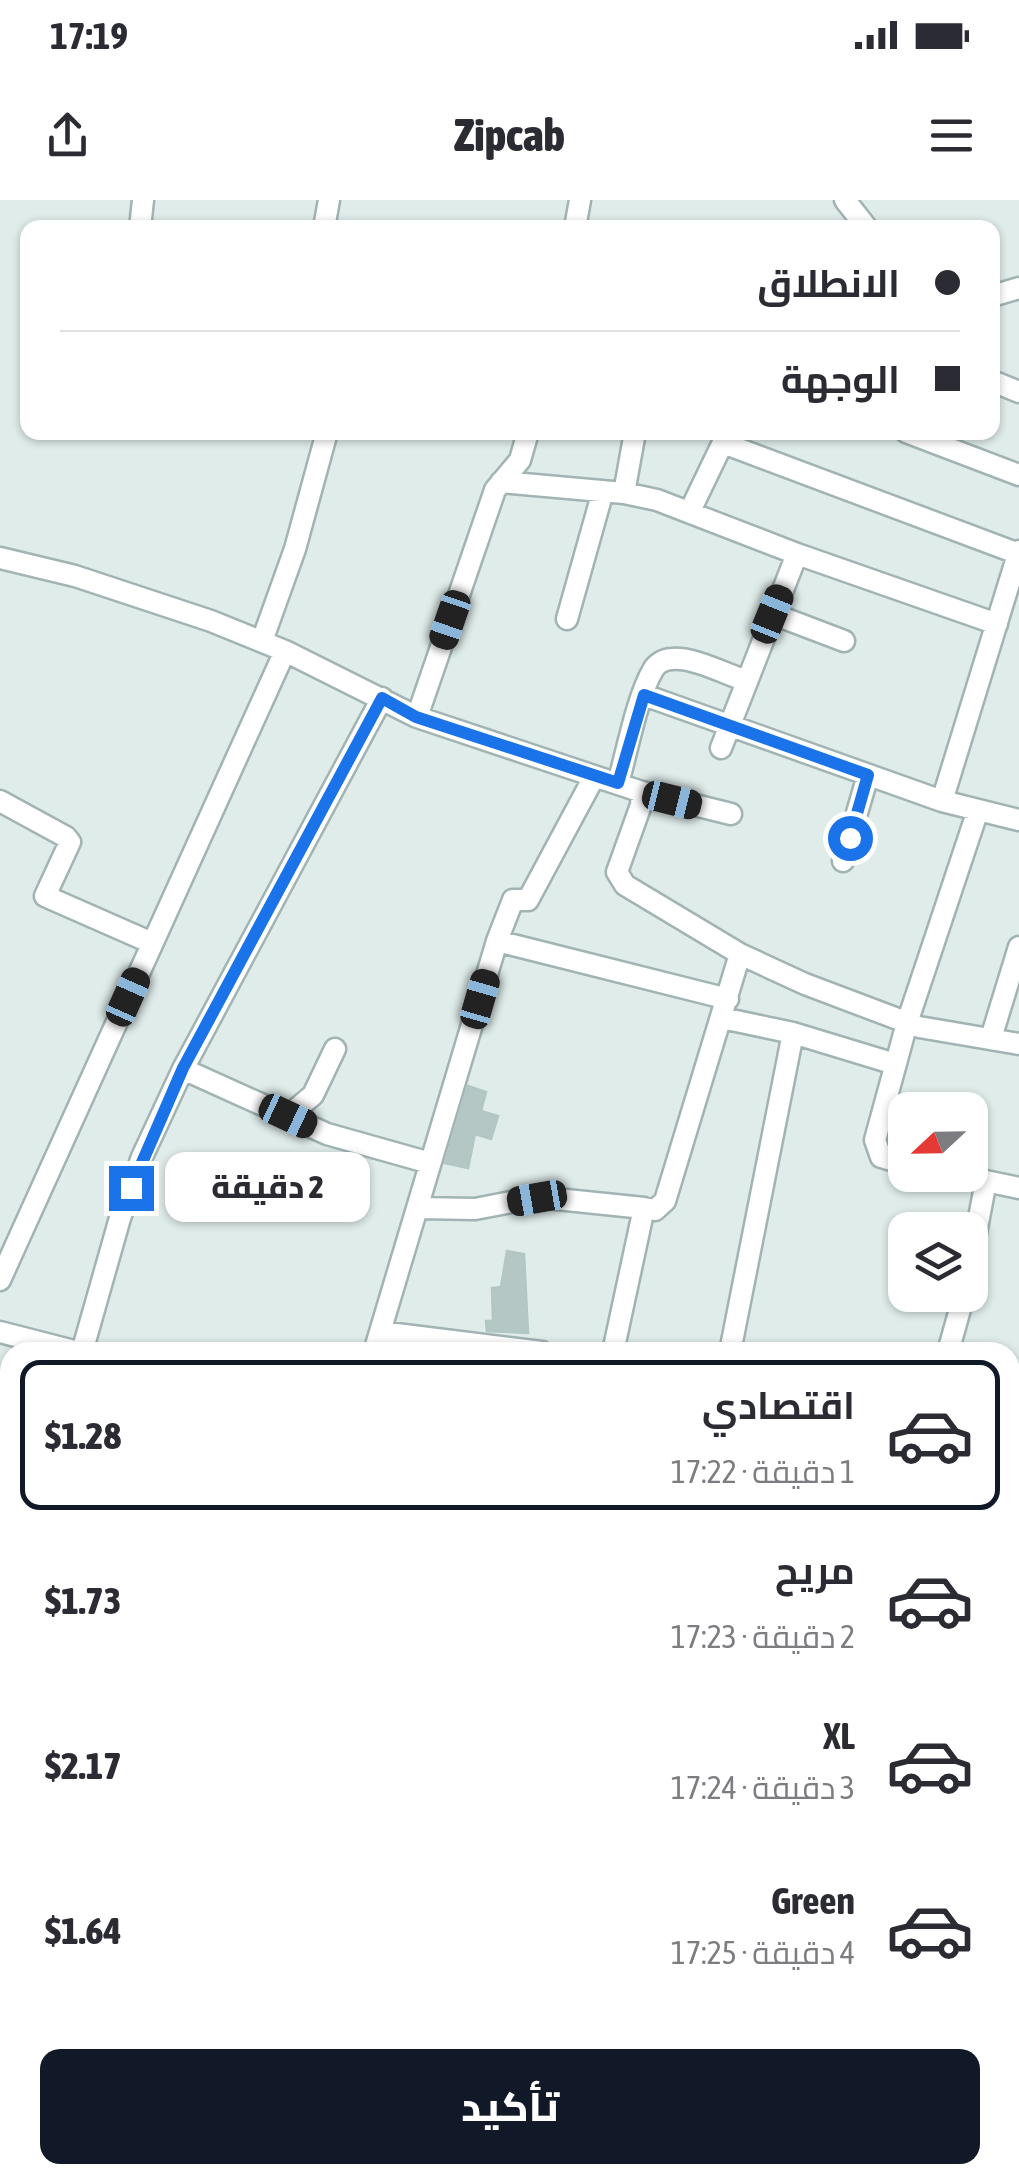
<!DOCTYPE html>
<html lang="ar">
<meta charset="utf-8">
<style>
body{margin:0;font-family:"Asap Condensed",Cairo,sans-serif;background:#f7f7f7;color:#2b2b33;direction:rtl;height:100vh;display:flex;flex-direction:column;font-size:38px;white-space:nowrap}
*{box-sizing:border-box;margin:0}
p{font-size:32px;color:#7c7c81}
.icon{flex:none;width:55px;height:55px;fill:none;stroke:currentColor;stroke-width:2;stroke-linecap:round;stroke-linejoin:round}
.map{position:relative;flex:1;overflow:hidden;direction:ltr}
.sheet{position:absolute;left:0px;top:1142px;width:1020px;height:842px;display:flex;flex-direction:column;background:#fff;border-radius:30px 30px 0 0;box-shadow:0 2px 8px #0004;direction:rtl}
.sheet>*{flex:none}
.banner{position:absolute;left:20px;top:20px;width:980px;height:220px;border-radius:20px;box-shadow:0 2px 8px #0004;direction:rtl;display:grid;align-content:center;height:220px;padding:0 40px;background:#fff}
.needle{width:65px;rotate:248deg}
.fabs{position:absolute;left:888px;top:892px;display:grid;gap:20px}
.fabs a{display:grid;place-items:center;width:100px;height:100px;border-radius:20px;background:#fff;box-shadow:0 2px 8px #0004;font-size:50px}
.end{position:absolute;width:45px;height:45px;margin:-22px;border:12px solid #1a73e8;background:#fff;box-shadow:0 0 0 5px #fff}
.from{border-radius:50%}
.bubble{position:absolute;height:70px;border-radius:20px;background:#fff;box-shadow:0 2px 8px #0004;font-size:32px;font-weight:800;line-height:70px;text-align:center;direction:rtl}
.car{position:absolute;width:30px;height:60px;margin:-30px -15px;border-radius:12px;box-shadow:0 0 8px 2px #0007;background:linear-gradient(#222 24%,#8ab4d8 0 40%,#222 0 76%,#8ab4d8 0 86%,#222 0)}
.banner b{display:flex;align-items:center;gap:35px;height:95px;font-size:38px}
.banner b+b{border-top:2px solid #e1e1e2}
.banner i{width:25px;height:25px;background:#2b2b33}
ul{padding:18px 0 0;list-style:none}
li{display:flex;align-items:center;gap:30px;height:150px;margin:0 20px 15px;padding:0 20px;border:5px solid transparent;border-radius:20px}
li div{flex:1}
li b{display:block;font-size:38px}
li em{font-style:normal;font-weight:800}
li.active{border-color:#111827}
li>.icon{width:90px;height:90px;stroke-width:1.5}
.primary-button{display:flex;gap:20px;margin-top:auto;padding:20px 40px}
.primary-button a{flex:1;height:115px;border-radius:20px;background:#111827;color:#fff;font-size:40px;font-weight:800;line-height:115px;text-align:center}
.status{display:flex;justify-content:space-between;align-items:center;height:70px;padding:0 50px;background:#fff;direction:ltr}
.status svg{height:28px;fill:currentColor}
header{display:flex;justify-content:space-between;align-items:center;height:130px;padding:0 40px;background:#fff;font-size:45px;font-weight:800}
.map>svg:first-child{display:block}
.built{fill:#cddcda}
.building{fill:#b4c7c4;stroke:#b1c7c4;stroke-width:2.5}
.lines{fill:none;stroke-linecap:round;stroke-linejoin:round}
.minor-casing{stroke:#a1b4b3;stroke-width:25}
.path{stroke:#7cb4b2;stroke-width:2.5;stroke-dasharray:5 8;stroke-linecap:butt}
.minor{stroke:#fff;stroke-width:20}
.route{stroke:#1a73e8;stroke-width:12}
</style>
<div class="status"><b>17:19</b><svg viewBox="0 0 49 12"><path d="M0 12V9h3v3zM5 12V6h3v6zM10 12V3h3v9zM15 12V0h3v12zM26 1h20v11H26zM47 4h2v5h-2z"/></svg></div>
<header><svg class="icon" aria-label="menu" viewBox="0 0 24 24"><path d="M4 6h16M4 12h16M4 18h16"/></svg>Zipcab<svg class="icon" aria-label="share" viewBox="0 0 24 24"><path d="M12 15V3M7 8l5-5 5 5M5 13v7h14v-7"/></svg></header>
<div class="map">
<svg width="1019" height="1983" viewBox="0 0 1019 1983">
<rect width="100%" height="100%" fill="#dfecea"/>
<path class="built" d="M 1010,1909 L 1019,1911 L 1019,1983 L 873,1983 L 879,1975 L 1010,1975 Z"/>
<path class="building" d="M 468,886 L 486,892 L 481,911 L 498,916 L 491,939 L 475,934 L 468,968 L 445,963 Z
M 507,1051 L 524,1054 L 528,1133 L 487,1131 L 486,1121 L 493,1121 L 492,1088 L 501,1087 Z"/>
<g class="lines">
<g class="minor-casing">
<path id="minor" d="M 845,0 L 867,28
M 140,28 L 143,0
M 324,28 L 329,0
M 575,28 L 580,0
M 992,96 L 1019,88
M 992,181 L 1019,192
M 906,232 L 1019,275
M 723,243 L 1019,354
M 501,282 L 624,293 L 657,300 L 797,354 L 997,424
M 624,293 L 635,232
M 690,311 L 728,232
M 0,358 L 75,376 L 211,421 L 285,451 L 417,517 L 642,592 L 641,605 L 617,672 L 625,685 L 740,754 L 805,784 L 919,827 L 1019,844
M 773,414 L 844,441
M 567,419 L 603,291
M 262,441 L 295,349 L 327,232
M 644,495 L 942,601 L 1019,620
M 417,517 L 495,290 L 520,260 L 528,232
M 721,548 L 797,354
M 618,583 C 627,552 637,497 653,470 C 656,464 664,459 672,459 C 694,457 725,474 747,481
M 642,592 L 731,614
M 0,601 L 66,637 L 70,642 L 45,696 L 152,743
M 942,601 L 1019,351
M 843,661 L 868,575
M 497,741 L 728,799
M 722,818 L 793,833 L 730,1152
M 793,833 L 895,864
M 991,838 L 1019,747
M 183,869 L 327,934 L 430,963
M 288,916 L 313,895 L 335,849
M 905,964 L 881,957 L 875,940 L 907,823 L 978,610
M 957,975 L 1019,988
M 418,1008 L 475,1009 L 537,997 L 644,1008
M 970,1065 L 986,981
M 0,1080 L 285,451
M 0,1132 L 78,1152
M 380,1132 L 542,1152
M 82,1152 L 120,1018 L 142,957 L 183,869 L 382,498
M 374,1152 L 497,741 L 513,700 L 528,700 L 594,577
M 613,1152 L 644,1008 L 655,1010 L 665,1001 L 740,754
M 948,1152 L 964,1095
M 1010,1307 L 1019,1308
M 0,1317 L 10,1299
M 1010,1457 L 1019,1457
M 1010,1661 L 1019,1663
M 1010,1720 L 1019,1705
M 0,1724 L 10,1726
M 0,1815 L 10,1783
M 0,1871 L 10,1875
M 1010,1897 L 1019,1898
M 0,1924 L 10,1925
M 274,1975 L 318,1983
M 427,1975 L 460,1983
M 559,1983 L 561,1975
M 673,1983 L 675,1975
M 839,1983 L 843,1975"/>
</g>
<path class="path" d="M 0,1552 L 10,1553"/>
<use href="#minor" class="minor"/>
</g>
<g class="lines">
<path class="route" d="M 131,988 L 183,868 L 382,498 L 416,517 L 618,583 L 644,495 L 868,575 L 850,638"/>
</g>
</svg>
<div class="fabs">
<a><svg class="needle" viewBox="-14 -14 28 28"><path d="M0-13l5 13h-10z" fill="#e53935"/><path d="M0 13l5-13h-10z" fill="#7c7c81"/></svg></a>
<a><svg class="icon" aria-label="layers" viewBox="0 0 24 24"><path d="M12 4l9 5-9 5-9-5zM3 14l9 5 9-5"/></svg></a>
</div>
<i class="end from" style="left:850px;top:638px"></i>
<i class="end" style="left:131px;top:988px"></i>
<div class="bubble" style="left:165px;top:952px;width:205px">2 دقيقة</div>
<i class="car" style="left:772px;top:414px;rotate:22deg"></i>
<i class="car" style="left:450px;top:420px;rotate:199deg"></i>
<i class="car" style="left:672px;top:600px;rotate:104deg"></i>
<i class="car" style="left:128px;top:797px;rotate:24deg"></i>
<i class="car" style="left:480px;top:799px;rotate:16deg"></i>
<i class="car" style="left:288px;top:916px;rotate:115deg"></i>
<i class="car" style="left:537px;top:998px;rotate:260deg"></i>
<div class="banner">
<b><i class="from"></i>الانطلاق</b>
<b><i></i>الوجهة</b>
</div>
<section class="sheet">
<ul>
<li class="active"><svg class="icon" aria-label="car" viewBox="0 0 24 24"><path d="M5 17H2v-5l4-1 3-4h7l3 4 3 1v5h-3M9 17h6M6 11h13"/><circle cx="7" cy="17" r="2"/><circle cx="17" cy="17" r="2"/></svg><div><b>اقتصادي</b><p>1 دقيقة · 17:22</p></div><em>$1.28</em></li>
<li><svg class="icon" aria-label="car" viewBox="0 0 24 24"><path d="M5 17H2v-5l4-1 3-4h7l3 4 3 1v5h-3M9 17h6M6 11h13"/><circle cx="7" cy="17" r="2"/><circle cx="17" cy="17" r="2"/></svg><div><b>مريح</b><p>2 دقيقة · 17:23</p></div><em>$1.73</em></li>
<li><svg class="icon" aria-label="car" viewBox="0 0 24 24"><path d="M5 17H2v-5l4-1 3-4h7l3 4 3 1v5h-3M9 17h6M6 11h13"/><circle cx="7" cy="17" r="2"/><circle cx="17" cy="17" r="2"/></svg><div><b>XL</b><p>3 دقيقة · 17:24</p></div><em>$2.17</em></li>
<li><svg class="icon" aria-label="car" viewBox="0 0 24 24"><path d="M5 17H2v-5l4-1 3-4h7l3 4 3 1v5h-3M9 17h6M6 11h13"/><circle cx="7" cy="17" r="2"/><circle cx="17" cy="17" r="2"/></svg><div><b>Green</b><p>4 دقيقة · 17:25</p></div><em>$1.64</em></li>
</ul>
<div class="primary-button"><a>تأكيد</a></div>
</section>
</div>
